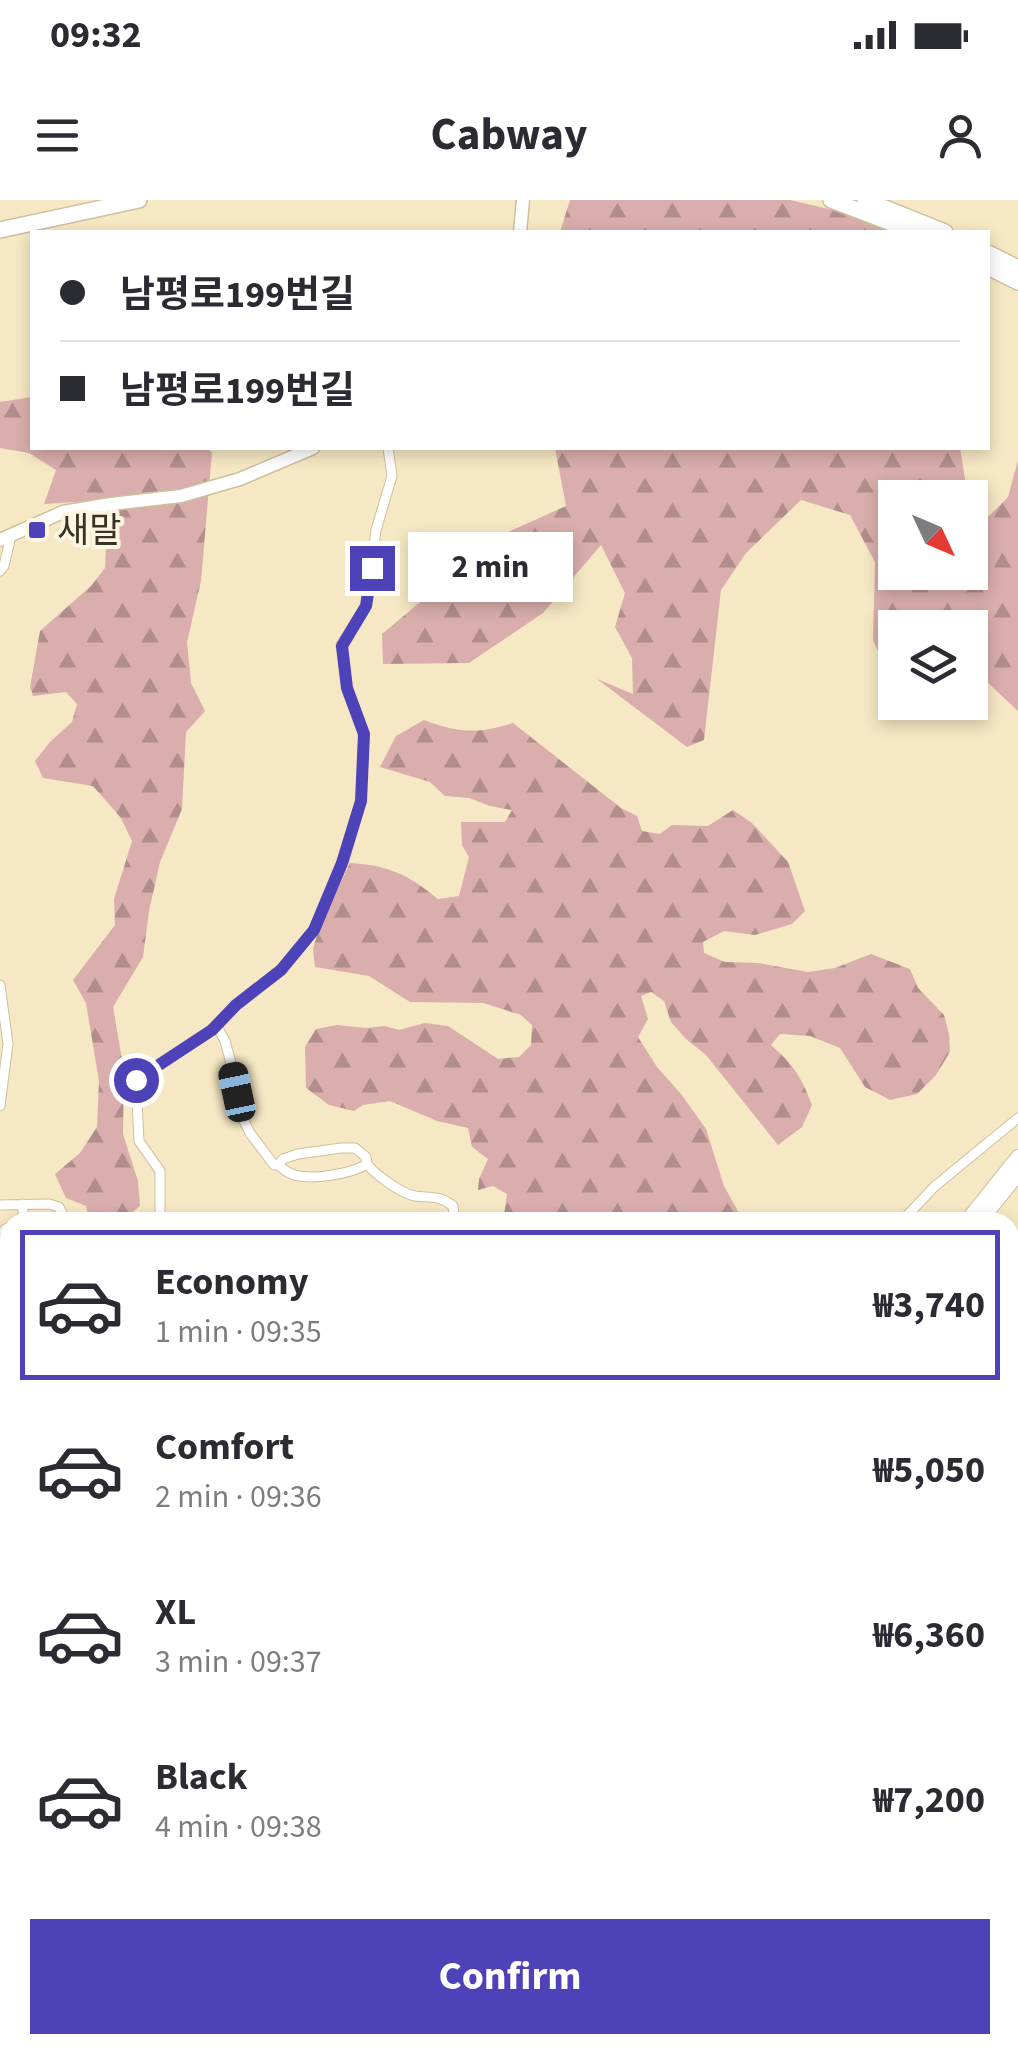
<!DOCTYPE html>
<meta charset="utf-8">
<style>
body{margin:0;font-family:"Source Sans 3","Noto Sans KR",sans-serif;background:#f7f7f7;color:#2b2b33;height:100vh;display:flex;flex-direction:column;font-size:38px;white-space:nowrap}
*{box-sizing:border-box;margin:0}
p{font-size:32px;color:#7c7c81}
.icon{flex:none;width:55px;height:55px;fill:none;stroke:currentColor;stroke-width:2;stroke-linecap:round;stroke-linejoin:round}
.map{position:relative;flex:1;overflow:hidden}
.drawer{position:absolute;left:0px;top:1012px;width:1020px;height:842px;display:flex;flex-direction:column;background:#fff;border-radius:30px 30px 0 0;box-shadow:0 5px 15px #0003}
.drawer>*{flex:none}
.hud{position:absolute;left:30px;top:30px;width:960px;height:220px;border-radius:0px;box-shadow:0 5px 15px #0003;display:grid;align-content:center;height:220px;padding:0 30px;background:#fff}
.needle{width:65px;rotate:134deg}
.fabs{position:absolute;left:878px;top:280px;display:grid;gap:20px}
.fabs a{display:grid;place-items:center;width:110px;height:110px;border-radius:0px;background:#fff;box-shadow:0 5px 15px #0003;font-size:50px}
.end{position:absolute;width:45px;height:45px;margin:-22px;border:12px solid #4e42b9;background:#fff;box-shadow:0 0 0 5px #fff}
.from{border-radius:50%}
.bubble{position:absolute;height:70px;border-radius:0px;background:#fff;box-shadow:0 5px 15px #0003;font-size:32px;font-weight:700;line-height:70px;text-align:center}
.car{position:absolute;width:30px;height:60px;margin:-30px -15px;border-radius:12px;box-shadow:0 0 8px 2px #0007;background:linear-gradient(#222 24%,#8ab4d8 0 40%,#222 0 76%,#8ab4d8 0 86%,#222 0)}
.hud b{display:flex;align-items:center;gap:35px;height:95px;font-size:38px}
.hud b+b{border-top:2px solid #e1e1e2}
.hud i{width:25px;height:25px;background:#2b2b33}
ul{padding:18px 0 0;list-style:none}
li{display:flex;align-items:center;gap:30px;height:150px;margin:0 20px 15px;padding:0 10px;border:5px solid transparent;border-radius:0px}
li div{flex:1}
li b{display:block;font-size:38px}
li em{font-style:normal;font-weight:700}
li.selected{border-color:#4e42b9}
li>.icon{width:90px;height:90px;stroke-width:1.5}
.cta{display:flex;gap:20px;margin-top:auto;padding:20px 30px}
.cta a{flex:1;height:115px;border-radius:0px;background:#4e42b9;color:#fff;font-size:40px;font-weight:700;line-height:115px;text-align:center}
.status{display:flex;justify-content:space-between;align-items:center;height:70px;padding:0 50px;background:#fff;direction:ltr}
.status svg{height:28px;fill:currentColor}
header{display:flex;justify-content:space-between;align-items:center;height:130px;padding:0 30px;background:#fff;font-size:45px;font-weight:700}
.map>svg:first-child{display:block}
.forest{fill:url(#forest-firs);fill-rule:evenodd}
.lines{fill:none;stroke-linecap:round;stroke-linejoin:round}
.street-casing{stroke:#cec09d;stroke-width:11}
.secondary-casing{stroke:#cec09d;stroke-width:15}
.primary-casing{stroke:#cec09d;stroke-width:16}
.highway-casing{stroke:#cec09d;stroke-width:18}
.street{stroke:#fff;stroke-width:9}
.secondary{stroke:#fff;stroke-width:12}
.primary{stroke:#fff;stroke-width:14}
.highway{stroke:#fff;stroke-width:15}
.route{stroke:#4e42b9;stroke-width:12}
.poi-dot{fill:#4e42b9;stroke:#fef6e0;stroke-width:4}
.labels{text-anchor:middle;stroke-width:8;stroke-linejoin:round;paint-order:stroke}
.poi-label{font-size:35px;fill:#373223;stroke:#fef6e0;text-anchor:start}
</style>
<div class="status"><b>09:32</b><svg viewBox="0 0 49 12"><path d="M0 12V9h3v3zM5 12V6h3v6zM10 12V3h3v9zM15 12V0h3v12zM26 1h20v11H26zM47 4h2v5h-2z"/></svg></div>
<header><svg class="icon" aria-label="menu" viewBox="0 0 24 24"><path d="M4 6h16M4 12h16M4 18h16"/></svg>Cabway<svg class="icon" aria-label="person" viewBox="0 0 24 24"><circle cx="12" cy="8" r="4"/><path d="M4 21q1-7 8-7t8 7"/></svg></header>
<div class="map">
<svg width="1018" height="1853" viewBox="0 0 1018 1853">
<defs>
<pattern id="forest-firs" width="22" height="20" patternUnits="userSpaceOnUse" patternTransform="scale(2.5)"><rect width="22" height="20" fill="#d9aeac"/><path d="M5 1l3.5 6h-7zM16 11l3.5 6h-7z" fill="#b18e8c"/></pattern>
</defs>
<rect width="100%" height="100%" fill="#f6e8c4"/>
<path class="forest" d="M 570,0 L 790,0 L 858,16 L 889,32 L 560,32 Z
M 32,197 L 32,248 L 206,248 L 212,252 L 201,381 L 187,442 L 191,483 L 205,511 L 186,532 L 182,609 L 160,662 L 149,711 L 143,757 L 113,807 L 124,871 L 123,934 L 138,981 L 140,1006 L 120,1022 L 89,1022 L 86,1006 L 66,998 L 55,974 L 80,953 L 97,927 L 99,881 L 86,803 L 73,780 L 115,725 L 114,699 L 132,641 L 121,618 L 93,586 L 43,578 L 35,561 L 50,542 L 72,522 L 77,504 L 66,492 L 33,496 L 30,487 L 40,431 L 91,386 L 105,368 L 107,323 L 93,301 L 44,304 L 56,270 L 29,253 L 0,248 L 0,202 Z
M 555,248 L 960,248 L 967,291 L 989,316 L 1008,297 L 1018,260 L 1018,511 L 970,466 L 970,428 L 895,428 L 895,474 L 888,474 L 873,440 L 875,362 L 850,315 L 801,300 L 746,353 L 721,390 L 704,540 L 687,547 L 597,479 L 633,494 L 632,458 L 615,427 L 625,393 L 601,345 L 543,413 L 469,463 L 383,464 L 382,434 L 499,336 L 566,306 ZM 895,298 L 970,298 L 970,372 L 895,372 Z
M 424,520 C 458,533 478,534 513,523 L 621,608 L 637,616 L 642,631 L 660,634 L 672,625 L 708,626 L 733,610 L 752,623 L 788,662 L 805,711 L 792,724 L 755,735 L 724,731 L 703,742 L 704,753 L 725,762 L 758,763 L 808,772 L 835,768 L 871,754 L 910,769 L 918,788 L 944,815 L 949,834 L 950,852 L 936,875 L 917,894 L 890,900 L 865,887 L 840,848 L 810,836 L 780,834 L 771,845 C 793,864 802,878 812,905 L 802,927 L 778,945 L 706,855 L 686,839 L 671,822 L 664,801 L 651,792 L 641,796 L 648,819 L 638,837 L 657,867 L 681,894 L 706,929 L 724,986 L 744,1022 L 503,1022 L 507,994 L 493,986 L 478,990 L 479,979 L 488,959 L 472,947 L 468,928 L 437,921 L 390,901 L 363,905 L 354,911 L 329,905 L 306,888 L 305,847 L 316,829 L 337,825 L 366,828 L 385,826 L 399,830 L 425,823 L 448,826 L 498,859 L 519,857 L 531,845 L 532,825 L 521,815 L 483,803 L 410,802 L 369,776 L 315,767 L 313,749 L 319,728 L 350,663 C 388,665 409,675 438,699 L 459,696 L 469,657 L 462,645 L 461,622 L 505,622 L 512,610 L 490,606 L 469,598 L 445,596 L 430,582 L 380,567 L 396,536 Z
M 1010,1324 L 1018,1334 L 1018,1665 L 1010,1669 Z
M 0,1604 L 10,1610 L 10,1714 L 1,1707 L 0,1699 Z
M 10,1793 L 10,1845 L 207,1845 L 210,1853 L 0,1853 L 0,1794 Z"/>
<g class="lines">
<g class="street-casing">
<path id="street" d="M 0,371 L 4,366 L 11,336
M 0,785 L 8,844 L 0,906
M 216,825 L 225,841 L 231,863 L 241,915 L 250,933 L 274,965 L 278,965 C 283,969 286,972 292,974 C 310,981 351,974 367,964 L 366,957 L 355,948 L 341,948 L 298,954 L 283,959 L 278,965
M 367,964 C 376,975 400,993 415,996 C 430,998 440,995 453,1006 L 455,1021
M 0,1005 L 49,1004 L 59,1007 L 63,1015 L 62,1022
M 18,1022 L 23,1017 L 23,1004
M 160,1022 L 160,971 L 139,941 L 136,880 L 212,830 L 236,805 L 281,770 L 314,730 L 343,663 L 361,601 L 364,534 L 347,489 L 341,445 L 366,406 L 376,330 L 392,276 L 388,248
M 901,1022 L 934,987 L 1018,918
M 0,1038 L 5,1029 L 10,1027
M 0,1041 L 4,1064 L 0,1077
M 0,1105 L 10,1110
M 1010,1195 L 1018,1196
M 1010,1765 L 1018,1748
M 1010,1806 L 1018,1810
M 213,1845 L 216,1853
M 974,1845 L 991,1853"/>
</g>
<g class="secondary-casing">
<path id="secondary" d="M 520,32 L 523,0
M 0,340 L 63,312 L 111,304 L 181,296 L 240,279 L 313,248"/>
</g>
<g class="primary-casing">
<path id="primary" d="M 966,1022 L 1018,957
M 979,1022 L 1018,974
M 308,1853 L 314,1845
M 322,1853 L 328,1845"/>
</g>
<g class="highway-casing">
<path id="highway" d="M 831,0 L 915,32
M 865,0 L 945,32
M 0,30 L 139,0
M 988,53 L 1018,68
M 988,67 L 1018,82"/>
</g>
<use href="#street" class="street"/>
<use href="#secondary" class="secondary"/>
<use href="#primary" class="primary"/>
<use href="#highway" class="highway"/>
</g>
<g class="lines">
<path class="route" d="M 136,880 L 212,830 L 236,805 L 281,770 L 314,730 L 342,663 L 361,601 L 364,534 L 347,488 L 342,446 L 366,406 L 372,368"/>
</g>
<rect class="poi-dot" x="27" y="320" width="20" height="20" rx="5"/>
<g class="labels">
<g class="poi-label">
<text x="57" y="342">새말</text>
</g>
</g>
</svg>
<div class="fabs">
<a><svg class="needle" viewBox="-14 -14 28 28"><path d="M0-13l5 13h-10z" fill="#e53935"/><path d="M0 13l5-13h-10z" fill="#7c7c81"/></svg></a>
<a><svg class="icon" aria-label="layers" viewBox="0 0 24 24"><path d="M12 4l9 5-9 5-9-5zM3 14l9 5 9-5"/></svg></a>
</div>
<i class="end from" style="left:136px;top:880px"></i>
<i class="end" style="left:372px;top:368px"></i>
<div class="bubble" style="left:408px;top:332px;width:165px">2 min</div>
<i class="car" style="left:237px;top:892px;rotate:348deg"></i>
<div class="hud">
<b><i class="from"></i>남평로199번길</b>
<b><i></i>남평로199번길</b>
</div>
<section class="drawer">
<ul>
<li class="selected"><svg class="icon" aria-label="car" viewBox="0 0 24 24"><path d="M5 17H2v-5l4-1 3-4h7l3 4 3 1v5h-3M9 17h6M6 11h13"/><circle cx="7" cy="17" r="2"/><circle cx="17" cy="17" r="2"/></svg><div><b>Economy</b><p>1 min · 09:35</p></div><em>₩3,740</em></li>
<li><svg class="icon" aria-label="car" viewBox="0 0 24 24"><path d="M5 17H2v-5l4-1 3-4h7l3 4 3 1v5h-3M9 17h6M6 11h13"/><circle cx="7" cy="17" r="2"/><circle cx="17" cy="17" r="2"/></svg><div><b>Comfort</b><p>2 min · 09:36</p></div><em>₩5,050</em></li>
<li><svg class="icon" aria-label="car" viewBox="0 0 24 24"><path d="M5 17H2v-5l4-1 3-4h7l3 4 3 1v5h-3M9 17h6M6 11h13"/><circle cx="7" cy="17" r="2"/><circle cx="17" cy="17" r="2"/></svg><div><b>XL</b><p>3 min · 09:37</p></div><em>₩6,360</em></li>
<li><svg class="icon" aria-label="car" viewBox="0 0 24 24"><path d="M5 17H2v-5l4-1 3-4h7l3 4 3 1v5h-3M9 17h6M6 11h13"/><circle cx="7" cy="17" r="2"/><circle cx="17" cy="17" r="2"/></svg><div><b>Black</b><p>4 min · 09:38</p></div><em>₩7,200</em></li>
</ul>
<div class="cta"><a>Confirm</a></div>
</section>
</div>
